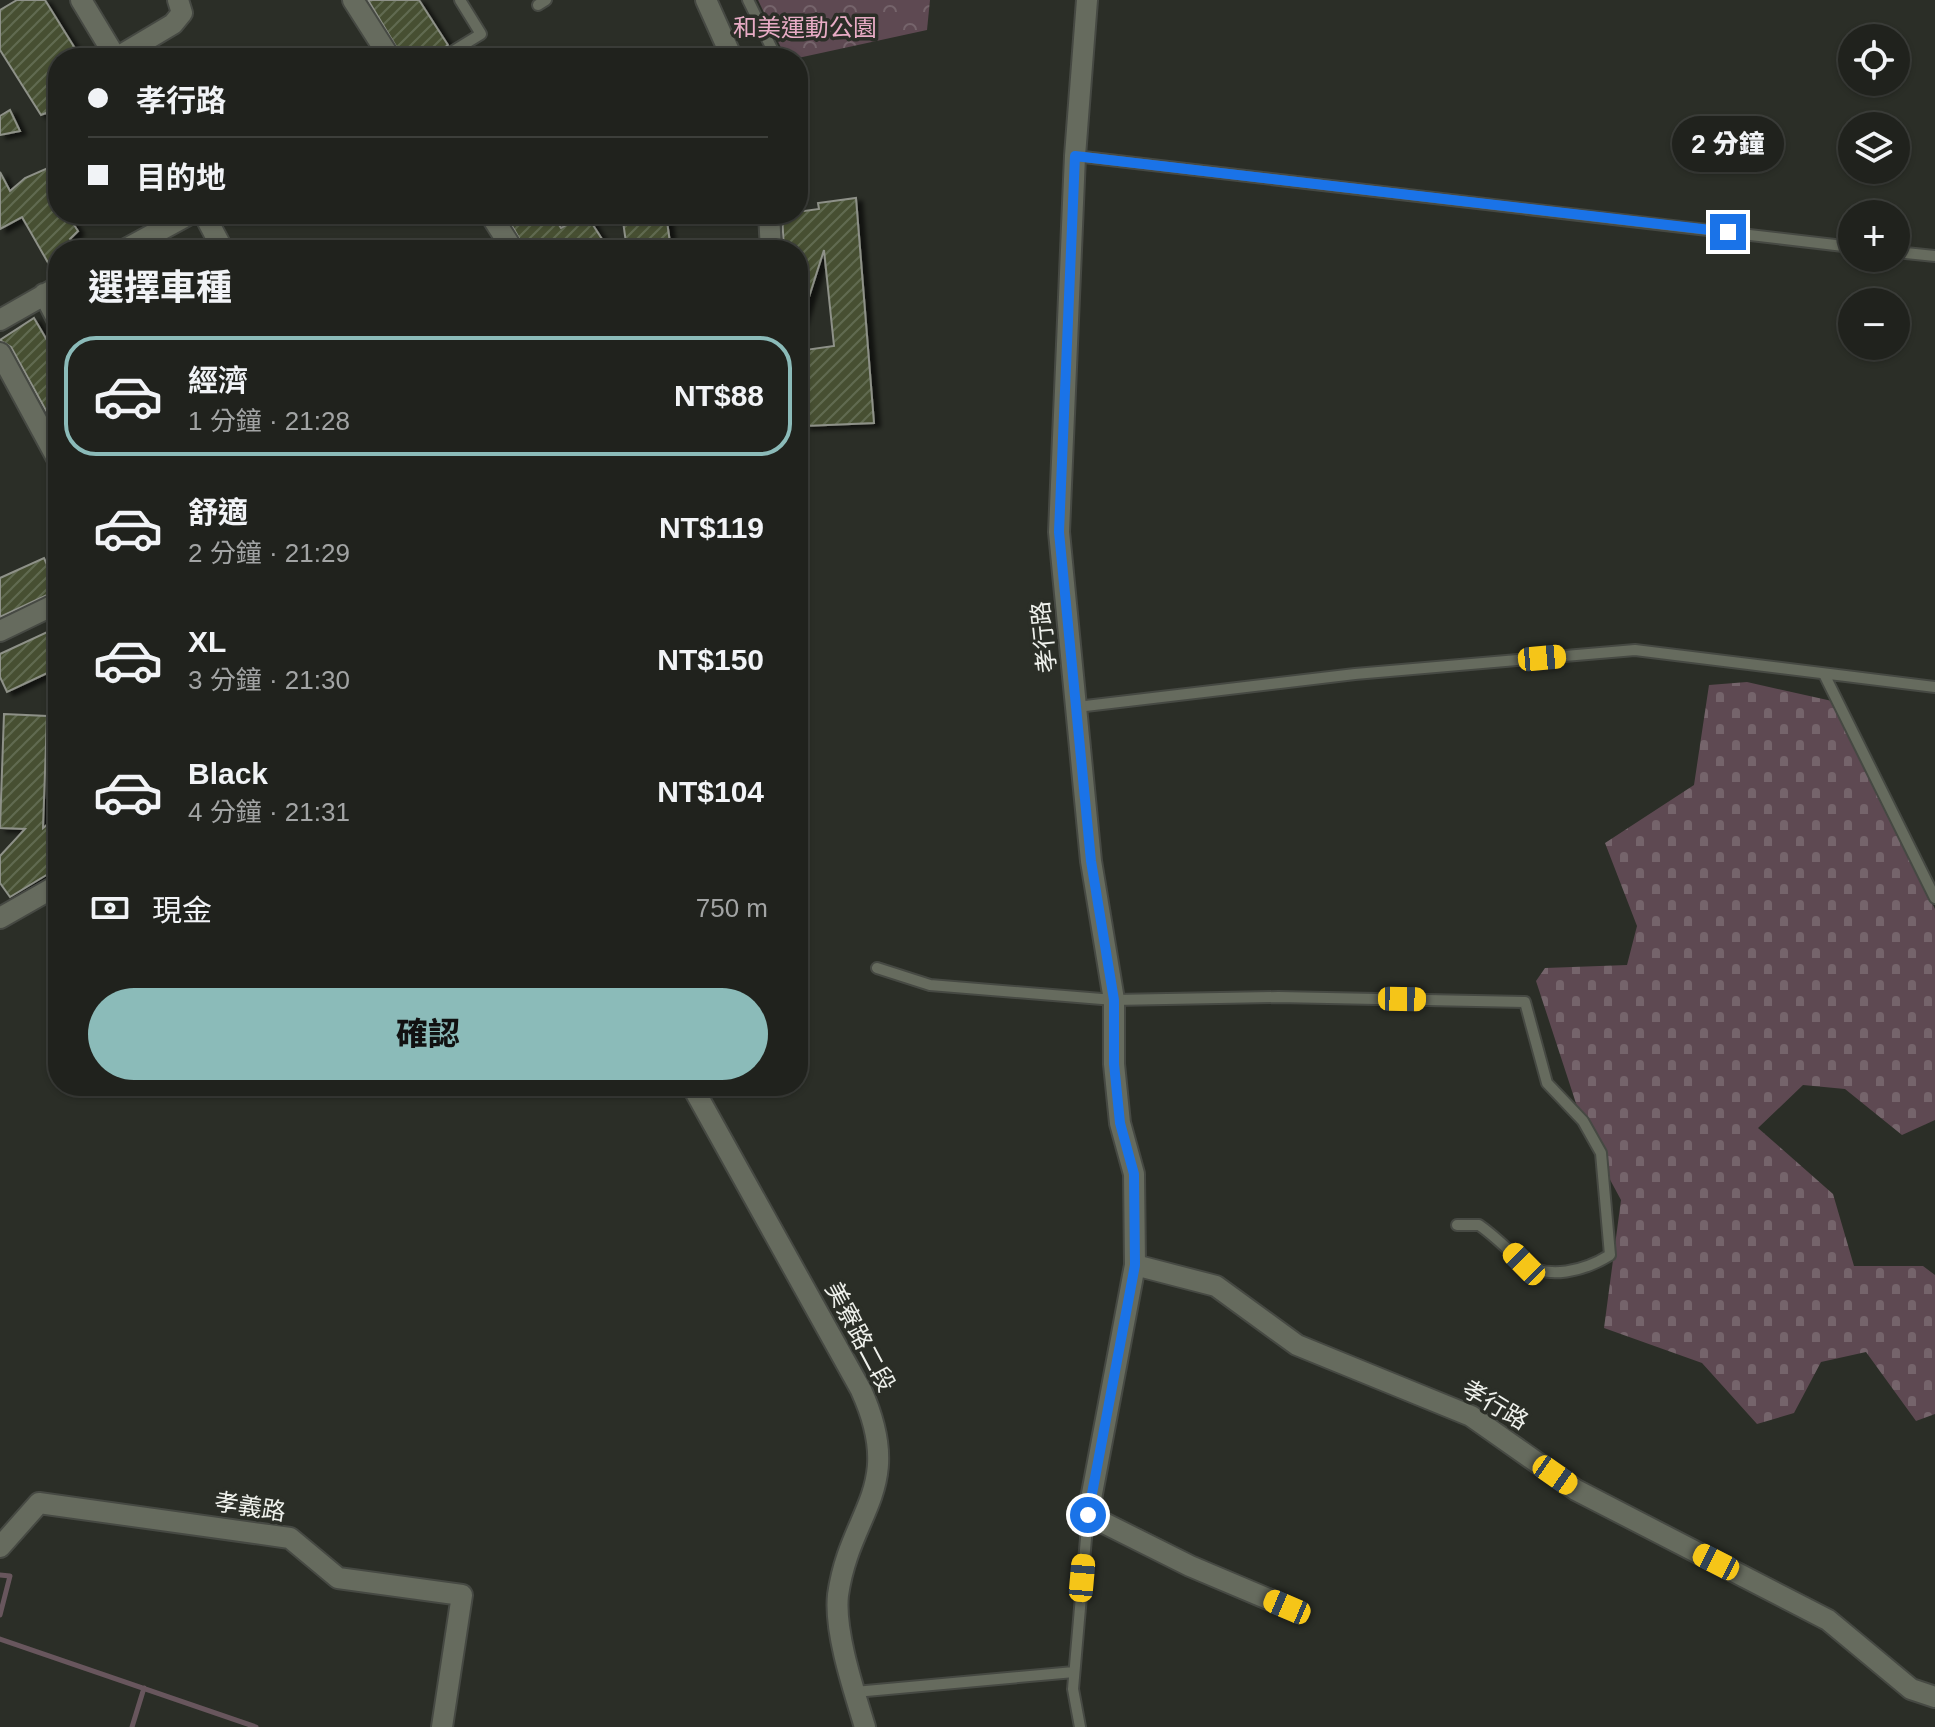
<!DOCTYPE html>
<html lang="zh-TW">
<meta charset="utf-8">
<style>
body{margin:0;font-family:Arial,"Noto Sans TC",sans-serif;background:#282a26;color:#f1f3f6;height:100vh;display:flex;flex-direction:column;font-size:30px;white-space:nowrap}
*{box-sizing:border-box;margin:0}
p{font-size:26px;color:#a2a4a4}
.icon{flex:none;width:44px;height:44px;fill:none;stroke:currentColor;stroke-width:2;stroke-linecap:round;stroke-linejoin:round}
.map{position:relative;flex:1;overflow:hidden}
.panel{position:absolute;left:48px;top:240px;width:760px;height:856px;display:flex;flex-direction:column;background:#20221d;border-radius:32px;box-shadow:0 2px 6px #0004,0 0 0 2px #3d3f3b}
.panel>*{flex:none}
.hud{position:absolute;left:48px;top:48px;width:760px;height:176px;border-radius:32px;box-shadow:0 2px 6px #0004,0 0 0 2px #3d3f3b;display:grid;align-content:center;height:176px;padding:0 40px;background:#20221d}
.buttons{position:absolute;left:1838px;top:24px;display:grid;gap:16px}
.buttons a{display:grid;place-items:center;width:72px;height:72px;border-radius:50%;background:#20221d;box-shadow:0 2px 6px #0004,0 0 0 2px #3d3f3b;font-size:40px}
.end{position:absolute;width:36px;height:36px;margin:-18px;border:10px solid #1a73e8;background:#fff;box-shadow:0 0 0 4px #fff}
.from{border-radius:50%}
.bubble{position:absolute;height:56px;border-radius:28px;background:#20221d;box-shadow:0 2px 6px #0004,0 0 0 2px #3d3f3b;font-size:26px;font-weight:800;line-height:56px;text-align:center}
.car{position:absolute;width:24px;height:48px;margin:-24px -12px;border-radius:10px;box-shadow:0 0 6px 2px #0007;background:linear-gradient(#f5c518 24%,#345 0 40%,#f5c518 0 76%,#345 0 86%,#f5c518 0)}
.hud b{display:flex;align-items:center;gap:28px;height:76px;font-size:30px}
.hud b+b{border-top:2px solid #3d3f3b}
.hud i{width:20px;height:20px;background:#f1f3f6}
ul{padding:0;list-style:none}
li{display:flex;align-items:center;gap:24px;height:120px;margin:0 16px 12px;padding:0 24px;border:4px solid transparent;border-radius:32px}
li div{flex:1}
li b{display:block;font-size:30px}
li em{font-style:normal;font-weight:800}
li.current{border-color:#8bbbb9}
li>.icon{width:72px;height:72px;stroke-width:1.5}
h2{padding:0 40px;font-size:36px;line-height:96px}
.pay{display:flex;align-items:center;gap:20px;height:88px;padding:0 40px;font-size:30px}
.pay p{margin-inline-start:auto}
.cta{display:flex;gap:16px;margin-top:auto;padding:16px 40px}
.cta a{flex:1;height:92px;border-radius:48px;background:#8bbbb9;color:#111;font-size:32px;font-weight:800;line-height:92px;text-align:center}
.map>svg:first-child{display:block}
.cemetery{fill:url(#cemetery-stones)}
.park{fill:url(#park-crowns)}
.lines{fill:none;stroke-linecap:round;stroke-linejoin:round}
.stream{stroke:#68565d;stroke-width:5}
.building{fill:url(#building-hatch);stroke:#8e9188;stroke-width:2;filter:url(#shadow)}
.service-casing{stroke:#464943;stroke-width:14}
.minor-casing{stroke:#464943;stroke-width:24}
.tertiary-casing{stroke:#464943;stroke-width:24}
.service{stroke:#666b5e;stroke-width:10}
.minor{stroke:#666b5e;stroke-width:20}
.tertiary{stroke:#666b5e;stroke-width:20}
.route{stroke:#1a73e8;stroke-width:10}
.labels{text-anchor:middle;stroke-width:7;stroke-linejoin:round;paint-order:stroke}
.park-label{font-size:24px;fill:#e8acc5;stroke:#2b2e27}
.street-label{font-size:24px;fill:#eff1ec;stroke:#2b2e27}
</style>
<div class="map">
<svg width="1935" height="1727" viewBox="0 0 1935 1727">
<defs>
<pattern id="cemetery-stones" width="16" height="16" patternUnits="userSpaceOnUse" patternTransform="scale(2)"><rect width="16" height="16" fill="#5e4952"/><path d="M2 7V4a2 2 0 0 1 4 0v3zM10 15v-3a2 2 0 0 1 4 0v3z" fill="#75646b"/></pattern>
<pattern id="park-crowns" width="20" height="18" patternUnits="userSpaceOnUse" patternTransform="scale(2)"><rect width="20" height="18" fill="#5e4952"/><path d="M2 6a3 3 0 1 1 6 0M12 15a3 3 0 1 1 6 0" fill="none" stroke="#75646b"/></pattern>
<pattern id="building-hatch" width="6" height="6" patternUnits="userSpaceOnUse" patternTransform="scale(2)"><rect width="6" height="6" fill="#465033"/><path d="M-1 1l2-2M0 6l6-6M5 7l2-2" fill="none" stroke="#616a51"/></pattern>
<filter id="shadow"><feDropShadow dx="6" dy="3.5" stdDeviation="2" flood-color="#0009"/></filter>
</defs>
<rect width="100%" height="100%" fill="#2b2e27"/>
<path class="cemetery" d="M 1747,682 L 1832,701 L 1935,909 L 1935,1120 L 1902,1135 L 1845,1089 L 1803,1085 L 1758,1128 L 1833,1194 L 1854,1266 L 1923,1266 L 1935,1275 L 1935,1414 L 1916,1421 L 1866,1352 L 1821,1362 L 1794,1413 L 1757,1424 L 1702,1363 L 1604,1328 L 1621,1200 L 1587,1137 L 1536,981 L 1545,968 L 1627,965 L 1637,926 L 1605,843 L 1694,785 L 1709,685 Z"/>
<path class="park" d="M 758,0 L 930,0 L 927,30 L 798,58 L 786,58 Z"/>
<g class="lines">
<path class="stream" d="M 0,1575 L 10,1576 L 0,1615
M 0,1639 L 256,1727
M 132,1727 L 144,1688"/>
</g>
<path class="building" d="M 17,0 L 45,0 L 81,58 L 58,58 L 58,132 L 46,113 L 41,115 L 0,50 L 0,10 Z
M 368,0 L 419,0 L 448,45 L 434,58 L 403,58 Z
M 10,110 L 20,131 L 0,135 L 0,116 Z
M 48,168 L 58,183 L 58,214 L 67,214 L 78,231 L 70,239 L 77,250 L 58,250 L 58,274 L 55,275 L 22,217 L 0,229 L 0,172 L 10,191 L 25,178 Z
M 856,198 L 874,423 L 805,426 L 798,351 L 834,346 L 824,250 L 801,322 L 798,321 L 798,250 L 784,250 L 782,214 L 819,209 L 818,203 Z
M 505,214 L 552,214 L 561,228 L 586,214 L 609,250 L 526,250 Z
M 622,214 L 666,214 L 671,250 L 627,250 Z
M 34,318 L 58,359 L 58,423 L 54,425 L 11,347 L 0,340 Z
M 44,558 L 58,590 L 0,617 L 0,578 Z
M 58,627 L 58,668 L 7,692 L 0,677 L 0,654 Z
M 4,714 L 47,716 L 43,828 L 58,816 L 58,868 L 10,897 L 0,883 L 0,856 L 25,829 L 0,828 Z"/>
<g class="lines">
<g class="service-casing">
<path id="service" d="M 748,0 L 774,53
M 538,5 L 546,0
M 442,58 L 481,34 L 460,0
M 1075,156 L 1852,247
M 1896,252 L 1935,256
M 1825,676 L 1935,898
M 1077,707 L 1355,674 L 1635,650 L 1935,687
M 877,968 L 930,985 L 1114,1000 L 1278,997 L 1525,1002 L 1547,1083 L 1583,1121 L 1601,1153 L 1610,1255 C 1586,1270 1547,1282 1521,1261 C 1507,1249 1495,1236 1479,1225 L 1457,1225
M 855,1692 L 1074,1672
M 1080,1727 L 1073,1689 L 1088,1515"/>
</g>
<g class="minor-casing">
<path id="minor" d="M 353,0 L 390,58
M 706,0 L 732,58
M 1087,0 L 1075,156 L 1059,532 L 1091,861 L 1114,1000 L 1114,1064 L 1120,1123 L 1134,1174 L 1135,1265 L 1088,1515 L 1190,1566 L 1287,1607
M 116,58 L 173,24 L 182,13 L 178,0
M 490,214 L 513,250
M 769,214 L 771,250
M 124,250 L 190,214
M 44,294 L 58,321
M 0,320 L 58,287
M 0,353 L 58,460
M 0,631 L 58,603
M 0,918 L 58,885
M 1135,1265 L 1216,1286 L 1297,1345 L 1471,1416 L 1576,1490 L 1828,1620 L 1911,1689 L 1935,1697
M 0,1547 L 39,1503 L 290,1538 L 338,1578 L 462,1595 L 442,1727"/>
</g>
<g class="tertiary-casing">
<path id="tertiary" d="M 81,0 L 116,58
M 204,214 L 223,250
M 692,1086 L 861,1390 C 906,1489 850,1510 838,1595 C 834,1632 854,1691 865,1727"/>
</g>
<use href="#service" class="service"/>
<use href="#minor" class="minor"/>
<use href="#tertiary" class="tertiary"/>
</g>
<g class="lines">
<path class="route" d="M 1088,1515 L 1135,1265 L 1134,1174 L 1120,1123 L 1114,1064 L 1114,1000 L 1091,861 L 1059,532 L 1075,156 L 1728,232"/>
</g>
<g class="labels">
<g class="park-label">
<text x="805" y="36">和美運動公園</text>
</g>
<g class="street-label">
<text transform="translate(1044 637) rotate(-96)" y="8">孝行路</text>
<text transform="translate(860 1337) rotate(62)" y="8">美寮路二段</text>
<text transform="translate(1495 1405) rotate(31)" y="8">孝行路</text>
<text transform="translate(250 1507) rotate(9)" y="8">孝義路</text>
</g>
</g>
</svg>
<div class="buttons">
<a><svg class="icon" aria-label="locate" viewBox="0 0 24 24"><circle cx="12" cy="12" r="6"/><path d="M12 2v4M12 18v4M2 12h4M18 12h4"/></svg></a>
<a><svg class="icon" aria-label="layers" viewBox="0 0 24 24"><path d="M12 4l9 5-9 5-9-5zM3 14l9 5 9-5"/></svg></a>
<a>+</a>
<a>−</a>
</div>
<i class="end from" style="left:1088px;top:1515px"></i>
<i class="end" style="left:1728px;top:232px"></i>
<div class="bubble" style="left:1672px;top:116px;width:112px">2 分鐘</div>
<i class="car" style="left:1542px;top:658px;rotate:85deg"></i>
<i class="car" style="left:1402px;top:999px;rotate:91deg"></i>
<i class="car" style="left:1524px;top:1264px;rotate:315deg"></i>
<i class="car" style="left:1555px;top:1475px;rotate:125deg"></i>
<i class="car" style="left:1716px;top:1562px;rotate:297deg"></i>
<i class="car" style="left:1082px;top:1578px;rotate:5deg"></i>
<i class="car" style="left:1287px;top:1607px;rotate:293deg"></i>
<div class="hud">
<b><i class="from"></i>孝行路</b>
<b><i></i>目的地</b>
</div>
<section class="panel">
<h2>選擇車種</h2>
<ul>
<li class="current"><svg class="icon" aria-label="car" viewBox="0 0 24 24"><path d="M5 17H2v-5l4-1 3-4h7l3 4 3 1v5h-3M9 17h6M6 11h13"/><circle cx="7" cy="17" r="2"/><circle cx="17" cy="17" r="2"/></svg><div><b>經濟</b><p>1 分鐘 · 21:28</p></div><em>NT$88</em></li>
<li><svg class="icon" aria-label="car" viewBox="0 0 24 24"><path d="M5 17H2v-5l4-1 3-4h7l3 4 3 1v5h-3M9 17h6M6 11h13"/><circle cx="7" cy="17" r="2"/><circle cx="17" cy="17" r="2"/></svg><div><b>舒適</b><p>2 分鐘 · 21:29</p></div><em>NT$119</em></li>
<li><svg class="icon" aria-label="car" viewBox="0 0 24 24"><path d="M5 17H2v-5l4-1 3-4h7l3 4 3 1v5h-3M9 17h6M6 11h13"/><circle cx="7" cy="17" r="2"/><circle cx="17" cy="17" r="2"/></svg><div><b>XL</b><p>3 分鐘 · 21:30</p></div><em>NT$150</em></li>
<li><svg class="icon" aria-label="car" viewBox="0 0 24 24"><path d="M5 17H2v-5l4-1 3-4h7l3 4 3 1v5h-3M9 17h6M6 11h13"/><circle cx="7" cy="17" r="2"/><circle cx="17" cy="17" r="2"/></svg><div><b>Black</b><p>4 分鐘 · 21:31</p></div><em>NT$104</em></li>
</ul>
<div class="pay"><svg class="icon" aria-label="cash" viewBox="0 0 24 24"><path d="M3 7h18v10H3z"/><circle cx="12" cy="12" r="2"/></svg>現金<p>750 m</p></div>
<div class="cta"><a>確認</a></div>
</section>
</div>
